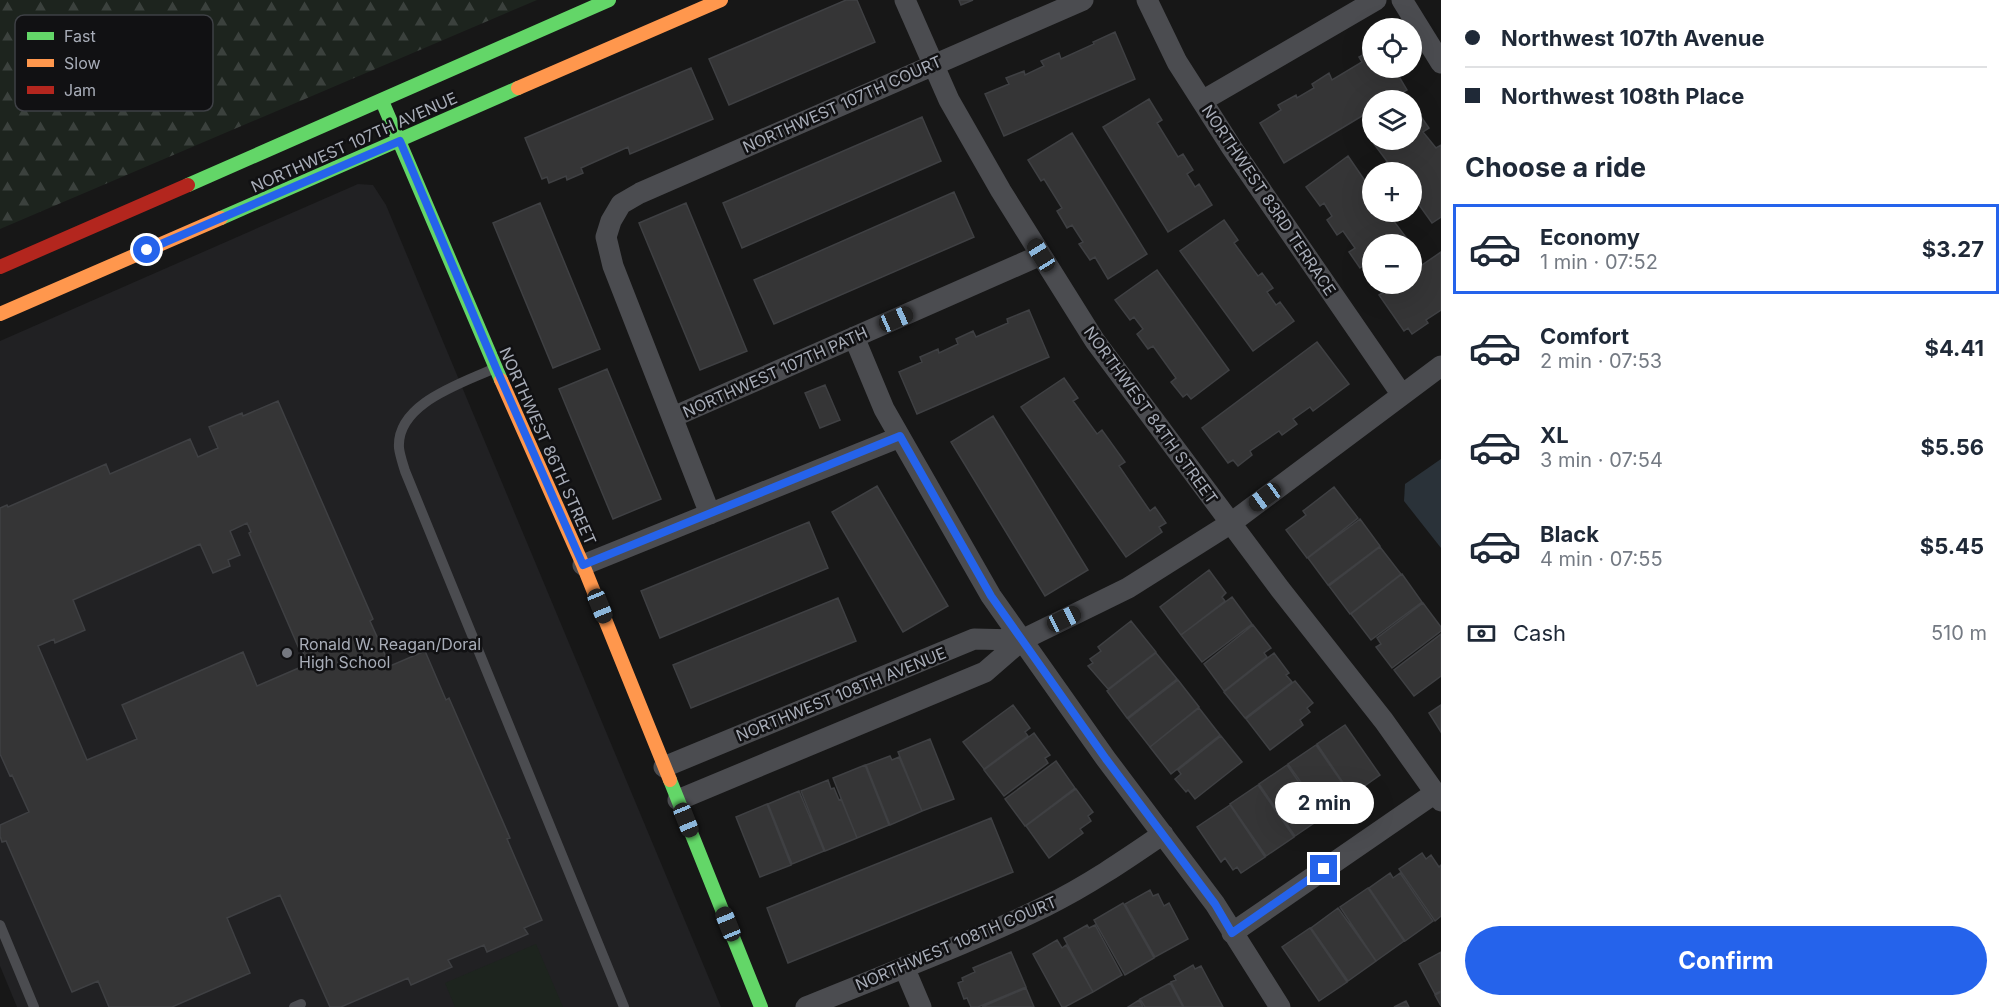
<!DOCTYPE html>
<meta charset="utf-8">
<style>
body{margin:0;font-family:Inter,sans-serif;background:#f6f6f7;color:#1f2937;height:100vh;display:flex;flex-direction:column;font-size:22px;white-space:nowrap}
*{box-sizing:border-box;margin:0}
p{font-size:20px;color:#747a83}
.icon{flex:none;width:33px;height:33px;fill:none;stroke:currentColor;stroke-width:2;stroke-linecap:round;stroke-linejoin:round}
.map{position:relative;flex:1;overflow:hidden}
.side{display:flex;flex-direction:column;background:#fff;width:570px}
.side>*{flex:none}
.top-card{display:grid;align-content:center;height:132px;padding:0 24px;background:#fff}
.fabs{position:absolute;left:1362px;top:18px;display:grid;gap:12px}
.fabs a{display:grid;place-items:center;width:60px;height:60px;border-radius:50%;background:#fff;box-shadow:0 6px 24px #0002;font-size:30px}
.end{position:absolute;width:27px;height:27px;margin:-14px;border:8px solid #2563eb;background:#fff;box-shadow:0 0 0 3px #fff}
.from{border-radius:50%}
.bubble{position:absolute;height:42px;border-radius:21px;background:#fff;box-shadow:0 6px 24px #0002;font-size:20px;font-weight:700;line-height:42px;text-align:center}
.car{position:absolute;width:18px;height:36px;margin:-18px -9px;border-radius:8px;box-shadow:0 0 4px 2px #0007;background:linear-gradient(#222 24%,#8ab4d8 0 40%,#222 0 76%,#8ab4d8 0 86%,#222 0)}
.top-card b{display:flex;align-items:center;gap:21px;height:57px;font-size:22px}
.top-card b+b{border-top:2px solid #e0e1e3}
.top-card i{width:15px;height:15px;background:#1f2937}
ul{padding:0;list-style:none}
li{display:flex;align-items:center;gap:18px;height:90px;margin:0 12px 9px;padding:0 12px;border:3px solid transparent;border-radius:0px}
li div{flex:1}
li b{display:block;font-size:22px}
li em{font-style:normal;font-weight:700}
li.active{border-color:#2563eb}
li>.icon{width:54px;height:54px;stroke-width:1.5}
h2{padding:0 24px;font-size:27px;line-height:72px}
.pay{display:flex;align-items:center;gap:15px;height:66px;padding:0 24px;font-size:22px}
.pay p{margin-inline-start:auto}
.cta{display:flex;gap:12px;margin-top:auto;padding:12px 24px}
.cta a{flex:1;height:69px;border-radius:36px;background:#2563eb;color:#fff;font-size:24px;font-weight:700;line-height:69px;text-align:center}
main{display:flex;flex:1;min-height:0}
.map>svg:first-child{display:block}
.built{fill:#212123}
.grass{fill:#1d241e}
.forest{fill:url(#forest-firs)}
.water{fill:#2a3239}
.building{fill:#353536;stroke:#3f4043;stroke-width:1.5;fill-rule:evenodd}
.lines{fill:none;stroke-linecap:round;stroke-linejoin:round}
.lane{stroke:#4b4c50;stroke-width:10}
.street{stroke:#4b4c50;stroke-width:21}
.fast{stroke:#63d668;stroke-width:14}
.slow{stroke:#ff974d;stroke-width:14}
.jam{stroke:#b3261e;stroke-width:14}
.route{stroke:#2563eb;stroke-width:8}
.poi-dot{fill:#757880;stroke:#111113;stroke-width:2}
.labels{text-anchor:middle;stroke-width:5;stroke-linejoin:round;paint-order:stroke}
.street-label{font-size:16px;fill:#a8adb8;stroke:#111113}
.poi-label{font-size:16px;fill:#a8adb8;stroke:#111113;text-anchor:start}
.key{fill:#111113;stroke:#3e4045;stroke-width:1.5}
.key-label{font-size:16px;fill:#a8adb8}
</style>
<main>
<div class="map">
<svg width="1441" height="1007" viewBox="0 0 1441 1007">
<defs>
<pattern id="forest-firs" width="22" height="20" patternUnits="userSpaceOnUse" patternTransform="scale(1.5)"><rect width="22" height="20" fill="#1d241e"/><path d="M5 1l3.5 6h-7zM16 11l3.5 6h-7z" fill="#3b413d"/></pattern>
</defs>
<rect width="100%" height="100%" fill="#171717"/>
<path class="built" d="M 358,184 L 373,185 L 386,205 L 721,1007 L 17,1007 L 0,966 L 0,341 Z"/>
<path class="grass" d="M 536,944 L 563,1007 L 455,1007 L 445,983 Z"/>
<path class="forest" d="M 0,0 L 537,0 L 0,229 Z"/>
<path class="water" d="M 1441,459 L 1441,548 L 1404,501 L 1405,484 Z"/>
<path class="building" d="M 846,0 L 857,0 L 875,42 L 729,105 L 709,59 Z
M 959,0 L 973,0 L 961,5 Z
M 1115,32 L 1135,79 L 1004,136 L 985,94 L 1009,84 L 1006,78 L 1024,71 L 1025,75 L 1044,66 L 1041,61 L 1059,53 L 1061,59 L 1094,44 L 1093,42 Z
M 1372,50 L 1372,68 L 1394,68 L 1407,90 L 1389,100 L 1372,100 L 1372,110 L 1284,163 L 1260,123 L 1281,110 L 1278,105 L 1296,95 L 1297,98 L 1314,88 L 1312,84 L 1329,73 L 1332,80 L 1362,62 L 1359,57 Z
M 691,68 L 713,119 L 630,154 L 628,147 L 581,168 L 583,173 L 567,180 L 566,176 L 549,183 L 547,177 L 542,179 L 525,138 Z
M 1149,99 L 1162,120 L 1157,123 L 1178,157 L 1183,154 L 1193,170 L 1187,174 L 1195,187 L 1199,184 L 1212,205 L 1168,232 L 1103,127 Z
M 1415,108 L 1429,128 L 1423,132 L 1436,148 L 1441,145 L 1441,217 L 1432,223 L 1412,195 L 1412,172 L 1395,172 L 1371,140 L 1412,140 L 1412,110 Z
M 922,117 L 941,161 L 742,248 L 723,203 Z
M 1072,133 L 1147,254 L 1108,279 L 1095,257 L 1090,260 L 1079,244 L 1083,242 L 1072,225 L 1067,228 L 1057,211 L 1062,208 L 1044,179 L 1041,181 L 1028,160 Z
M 1348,156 L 1372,191 L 1372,212 L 1387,212 L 1408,240 L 1402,244 L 1372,244 L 1372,265 L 1369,268 L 1366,264 L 1360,268 L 1349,252 L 1355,248 L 1343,231 L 1337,235 L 1327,220 L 1332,216 L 1324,203 L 1320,206 L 1306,187 Z
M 954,192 L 974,237 L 774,324 L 754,280 Z
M 540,203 L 600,349 L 553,368 L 493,223 Z
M 686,203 L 747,351 L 700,370 L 639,223 Z
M 1224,220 L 1238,240 L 1234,243 L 1258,276 L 1262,273 L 1273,288 L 1267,292 L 1276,305 L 1280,302 L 1294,321 L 1253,351 L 1180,251 Z
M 1441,252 L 1441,310 L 1426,320 L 1428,323 L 1412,334 L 1408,328 L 1404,331 L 1379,295 L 1396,284 L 1412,284 L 1412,272 Z
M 1157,270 L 1229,370 L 1191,399 L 1187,394 L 1183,397 L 1171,382 L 1176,378 L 1153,346 L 1148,349 L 1137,334 L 1143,329 L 1134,317 L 1130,320 L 1115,300 Z
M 1029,310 L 1049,357 L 917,414 L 899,372 L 922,362 L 920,357 L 938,349 L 939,353 L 958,344 L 956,339 L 973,331 L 976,337 L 1008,323 L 1007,319 Z
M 1317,342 L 1349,384 L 1313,411 L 1310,407 L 1293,419 L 1297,424 L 1282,435 L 1279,431 L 1250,451 L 1252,455 L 1238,466 L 1233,460 L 1228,463 L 1202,428 Z
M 607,369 L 661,499 L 613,519 L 559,389 Z
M 1064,378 L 1078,398 L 1073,401 L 1097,434 L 1102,430 L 1125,462 L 1119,466 L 1150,511 L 1155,507 L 1166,523 L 1159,527 L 1162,532 L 1126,557 L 1021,407 Z
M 825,385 L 840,420 L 820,428 L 805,393 Z
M 278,401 L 373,619 L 370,621 L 390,666 L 425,651 L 446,700 L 449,698 L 510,838 L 507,839 L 542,920 L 524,928 L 528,934 L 487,952 L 484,945 L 448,960 L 452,967 L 411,985 L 408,978 L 341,1007 L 330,1007 L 280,895 L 227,918 L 250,973 L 172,1007 L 109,1007 L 98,981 L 72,992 L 6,841 L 2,842 L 0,836 L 0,825 L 29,812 L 12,775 L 10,776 L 0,754 L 0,508 L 7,505 L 8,507 L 106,464 L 110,474 L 190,439 L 198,457 L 218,448 L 209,427 L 242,413 L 243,416 ZM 247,523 L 251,532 L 249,533 L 300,651 L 302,650 L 308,664 L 257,686 L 243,652 L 122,705 L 137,739 L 87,760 L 38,646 L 54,639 L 55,643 L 85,630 L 73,600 L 200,544 L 213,573 L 230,566 L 228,560 L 240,555 L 230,531 Z
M 993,416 L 1088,570 L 1045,596 L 951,442 Z
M 877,486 L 948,606 L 903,632 L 832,512 Z
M 1334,487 L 1358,518 L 1307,558 L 1286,530 L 1306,515 L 1303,511 Z
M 1360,519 L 1380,546 L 1328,585 L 1308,558 Z
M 809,522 L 828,568 L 660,638 L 641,591 Z
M 1380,547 L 1401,574 L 1350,614 L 1329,586 Z
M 1209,570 L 1226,593 L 1222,597 L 1225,601 L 1181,635 L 1160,607 Z
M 1402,574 L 1422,602 L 1371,640 L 1351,614 Z
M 1232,597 L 1252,624 L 1202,662 L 1181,635 Z
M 838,598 L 856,641 L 691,708 L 673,665 Z
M 1423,603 L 1441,627 L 1441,631 L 1392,668 L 1376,647 L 1381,644 L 1377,638 Z
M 1131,621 L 1156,652 L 1108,689 L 1088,666 L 1093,663 L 1090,659 L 1101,651 L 1098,647 Z
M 1253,625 L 1271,648 L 1264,653 L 1267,657 L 1224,691 L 1204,664 Z
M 1441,634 L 1441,676 L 1414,696 L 1394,670 Z
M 1156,653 L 1177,679 L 1127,718 L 1107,691 Z
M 1274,653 L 1289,673 L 1286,675 L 1292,682 L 1245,718 L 1224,692 Z
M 1178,680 L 1199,707 L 1150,747 L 1128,719 Z
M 1295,681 L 1313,703 L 1307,708 L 1310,712 L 1300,720 L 1303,725 L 1270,750 L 1246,719 Z
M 1013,705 L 1030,728 L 1025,732 L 1028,736 L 984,769 L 963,742 Z
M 1441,705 L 1441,732 L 1429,713 Z
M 1199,708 L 1220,735 L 1171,774 L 1150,747 Z
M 1345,725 L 1380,775 L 1356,792 L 1353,787 L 1348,790 L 1317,744 Z
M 1034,733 L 1050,755 L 1045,758 L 1048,763 L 1004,796 L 984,770 Z
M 1221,736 L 1242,762 L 1195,799 L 1188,790 L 1186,792 L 1175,779 L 1181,774 L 1178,770 Z
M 930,739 L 954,799 L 922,811 L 898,752 Z
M 1316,745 L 1352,797 L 1330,812 L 1327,809 L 1322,812 L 1288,764 Z
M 890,756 L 892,760 L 899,757 L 922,811 L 890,825 L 866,765 Z
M 1056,761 L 1075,788 L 1025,826 L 1005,799 Z
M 865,765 L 889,825 L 857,838 L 833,778 Z
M 1287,765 L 1323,817 L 1295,836 L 1259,784 Z
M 828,780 L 831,789 L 834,788 L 839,800 L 841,799 L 857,838 L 825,851 L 801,791 Z
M 1258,785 L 1294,837 L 1266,856 L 1230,804 Z
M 1076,789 L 1093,812 L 1088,816 L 1091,821 L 1080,829 L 1083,833 L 1049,858 L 1026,826 Z
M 799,791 L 824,851 L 792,864 L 768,804 Z
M 767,804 L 791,865 L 760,877 L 736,817 Z
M 1230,805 L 1265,857 L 1241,873 L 1237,867 L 1233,870 L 1225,858 L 1221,862 L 1197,827 Z
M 991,818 L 1013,872 L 788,963 L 767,908 Z
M 1422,853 L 1426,859 L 1431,855 L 1439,867 L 1441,865 L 1441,916 L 1435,921 L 1399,869 Z
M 1390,873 L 1393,878 L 1400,873 L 1433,921 L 1405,941 L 1369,888 Z
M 1368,888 L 1404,941 L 1376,961 L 1340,907 Z
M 1150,890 L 1153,896 L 1158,894 L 1164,906 L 1169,903 L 1188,939 L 1155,957 L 1125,904 Z
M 1123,903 L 1154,958 L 1125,975 L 1094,920 Z
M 1338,908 L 1376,961 L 1348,981 L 1311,928 Z
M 1087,925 L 1089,928 L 1095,925 L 1122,975 L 1093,992 L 1064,938 Z
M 1310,928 L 1347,982 L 1319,1001 L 1282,947 Z
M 1057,940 L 1062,948 L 1066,945 L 1093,992 L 1065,1007 L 1062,1007 L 1033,954 Z
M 1011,952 L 1026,987 L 978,1007 L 971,1007 L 967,998 L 964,999 L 958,983 L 963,981 L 962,978 L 975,972 L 973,968 Z
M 1441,952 L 1441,991 L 1435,994 L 1419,964 Z
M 1193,965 L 1195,969 L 1201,966 L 1223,1007 L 1184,1007 L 1171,982 L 1176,980 L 1174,976 Z
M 1170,983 L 1183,1007 L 1145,1007 L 1140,999 Z
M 1026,988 L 1034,1007 L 982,1007 Z
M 1441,992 L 1441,1006 L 1435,995 Z
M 1139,1000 L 1143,1007 L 1128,1007 Z
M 1406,1001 L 1409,1007 L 1394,1007 Z"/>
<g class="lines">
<path class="lane" d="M 495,368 C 463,383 396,403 399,448 C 400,456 403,464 405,471 L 624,1007
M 0,925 L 34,1007
M 294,1007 L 301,1004"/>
<path class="street" d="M 905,0 L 949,100 L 1001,191 L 1095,341 L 1280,589 L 1384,721 L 1441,801
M 1147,0 L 1177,62 L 1232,148 L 1402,395
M 1402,0 L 1441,63
M 1202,101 L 1376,0
M 854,337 L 884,409 L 991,596 L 1106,759 L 1215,904 L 1280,1007
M 673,417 L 1041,255
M 710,514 L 613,266 L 606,237 L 611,221 L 621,204 L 640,193 L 1083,0
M 583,565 L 900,437
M 664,767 L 974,639 L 1022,640
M 678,800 L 985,672 L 1022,640 L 1128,588 L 1231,523 L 1441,366
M 1232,933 L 1435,793
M 904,967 L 921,1007
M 806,1007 C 886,974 968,944 1046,906 C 1087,886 1125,860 1163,834"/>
<path class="fast" d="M 382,101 L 501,380
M 188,185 L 609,0
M 221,218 L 518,88
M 670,780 L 761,1007"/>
<path class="slow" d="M 518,88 L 721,0
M 0,314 L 221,218
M 501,380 L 583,565 L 670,780"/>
<path class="jam" d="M 0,267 L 188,185"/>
</g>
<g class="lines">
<path class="route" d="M 147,250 L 400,141 L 496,368 L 583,565 L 900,436 L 991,596 L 1106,759 L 1215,904 L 1232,933 L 1324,869"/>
</g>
<circle class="poi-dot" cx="287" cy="653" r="6"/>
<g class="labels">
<g class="street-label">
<text transform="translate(842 104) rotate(-24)" y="6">NORTHWEST 107TH COURT</text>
<text transform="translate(354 142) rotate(-24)" y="6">NORTHWEST 107TH AVENUE</text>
<text transform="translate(1269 200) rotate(56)" y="6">NORTHWEST 83RD TERRACE</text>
<text transform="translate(775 372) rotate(-24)" y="6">NORTHWEST 107TH PATH</text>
<text transform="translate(1151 415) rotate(54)" y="6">NORTHWEST 84TH STREET</text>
<text transform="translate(548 446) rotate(66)" y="6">NORTHWEST 86TH STREET</text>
<text transform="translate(841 694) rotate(-22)" y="6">NORTHWEST 108TH AVENUE</text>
<text transform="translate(956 943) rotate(-23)" y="6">NORTHWEST 108TH COURT</text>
</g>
<g class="poi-label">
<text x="299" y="650">Ronald W. Reagan/Doral<tspan x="299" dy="18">High School</tspan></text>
</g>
</g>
<rect x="15" y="15" width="198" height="96" rx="9" class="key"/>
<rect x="27" y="32" width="27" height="8" fill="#63d668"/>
<rect x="27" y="59" width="27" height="8" fill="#ff974d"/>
<rect x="27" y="86" width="27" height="8" fill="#b3261e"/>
<g class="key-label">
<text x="64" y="42">Fast</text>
<text x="64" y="69">Slow</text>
<text x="64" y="96">Jam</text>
</g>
</svg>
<div class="fabs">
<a><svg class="icon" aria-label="locate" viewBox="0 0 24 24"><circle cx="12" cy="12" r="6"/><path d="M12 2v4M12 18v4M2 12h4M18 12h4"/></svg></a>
<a><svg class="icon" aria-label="layers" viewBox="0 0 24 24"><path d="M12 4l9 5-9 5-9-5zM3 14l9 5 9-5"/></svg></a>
<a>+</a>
<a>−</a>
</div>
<i class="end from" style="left:147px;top:250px"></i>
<i class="end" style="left:1324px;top:869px"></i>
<div class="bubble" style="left:1275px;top:782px;width:99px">2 min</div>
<i class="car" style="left:1041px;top:255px;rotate:328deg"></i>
<i class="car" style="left:896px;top:319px;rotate:66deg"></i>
<i class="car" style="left:1265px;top:497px;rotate:234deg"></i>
<i class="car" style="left:600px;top:606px;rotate:158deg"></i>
<i class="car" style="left:1064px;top:619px;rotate:64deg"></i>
<i class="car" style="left:686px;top:820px;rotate:158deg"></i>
<i class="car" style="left:728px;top:924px;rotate:338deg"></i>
</div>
<section class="side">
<div class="top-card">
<b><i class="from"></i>Northwest 107th Avenue</b>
<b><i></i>Northwest 108th Place</b>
</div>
<h2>Choose a ride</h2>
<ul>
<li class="active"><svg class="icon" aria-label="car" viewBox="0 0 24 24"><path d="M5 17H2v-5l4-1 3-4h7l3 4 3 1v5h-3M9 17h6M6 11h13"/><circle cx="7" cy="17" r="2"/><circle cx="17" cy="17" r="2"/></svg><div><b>Economy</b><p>1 min · 07:52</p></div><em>$3.27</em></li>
<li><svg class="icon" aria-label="car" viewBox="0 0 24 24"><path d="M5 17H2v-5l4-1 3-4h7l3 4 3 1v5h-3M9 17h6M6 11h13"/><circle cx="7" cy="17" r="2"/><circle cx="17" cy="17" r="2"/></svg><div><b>Comfort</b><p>2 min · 07:53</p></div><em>$4.41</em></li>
<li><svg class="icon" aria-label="car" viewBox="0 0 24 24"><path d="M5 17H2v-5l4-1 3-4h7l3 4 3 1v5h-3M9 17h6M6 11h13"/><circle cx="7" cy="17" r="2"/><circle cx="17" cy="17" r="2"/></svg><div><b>XL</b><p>3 min · 07:54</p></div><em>$5.56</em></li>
<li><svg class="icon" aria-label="car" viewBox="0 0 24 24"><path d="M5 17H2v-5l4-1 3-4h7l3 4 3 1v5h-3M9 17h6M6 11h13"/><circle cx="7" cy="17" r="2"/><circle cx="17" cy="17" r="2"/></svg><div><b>Black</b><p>4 min · 07:55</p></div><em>$5.45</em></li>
</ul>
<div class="pay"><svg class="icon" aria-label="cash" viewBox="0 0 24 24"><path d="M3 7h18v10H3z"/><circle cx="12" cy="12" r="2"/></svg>Cash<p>510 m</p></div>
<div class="cta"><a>Confirm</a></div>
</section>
</main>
